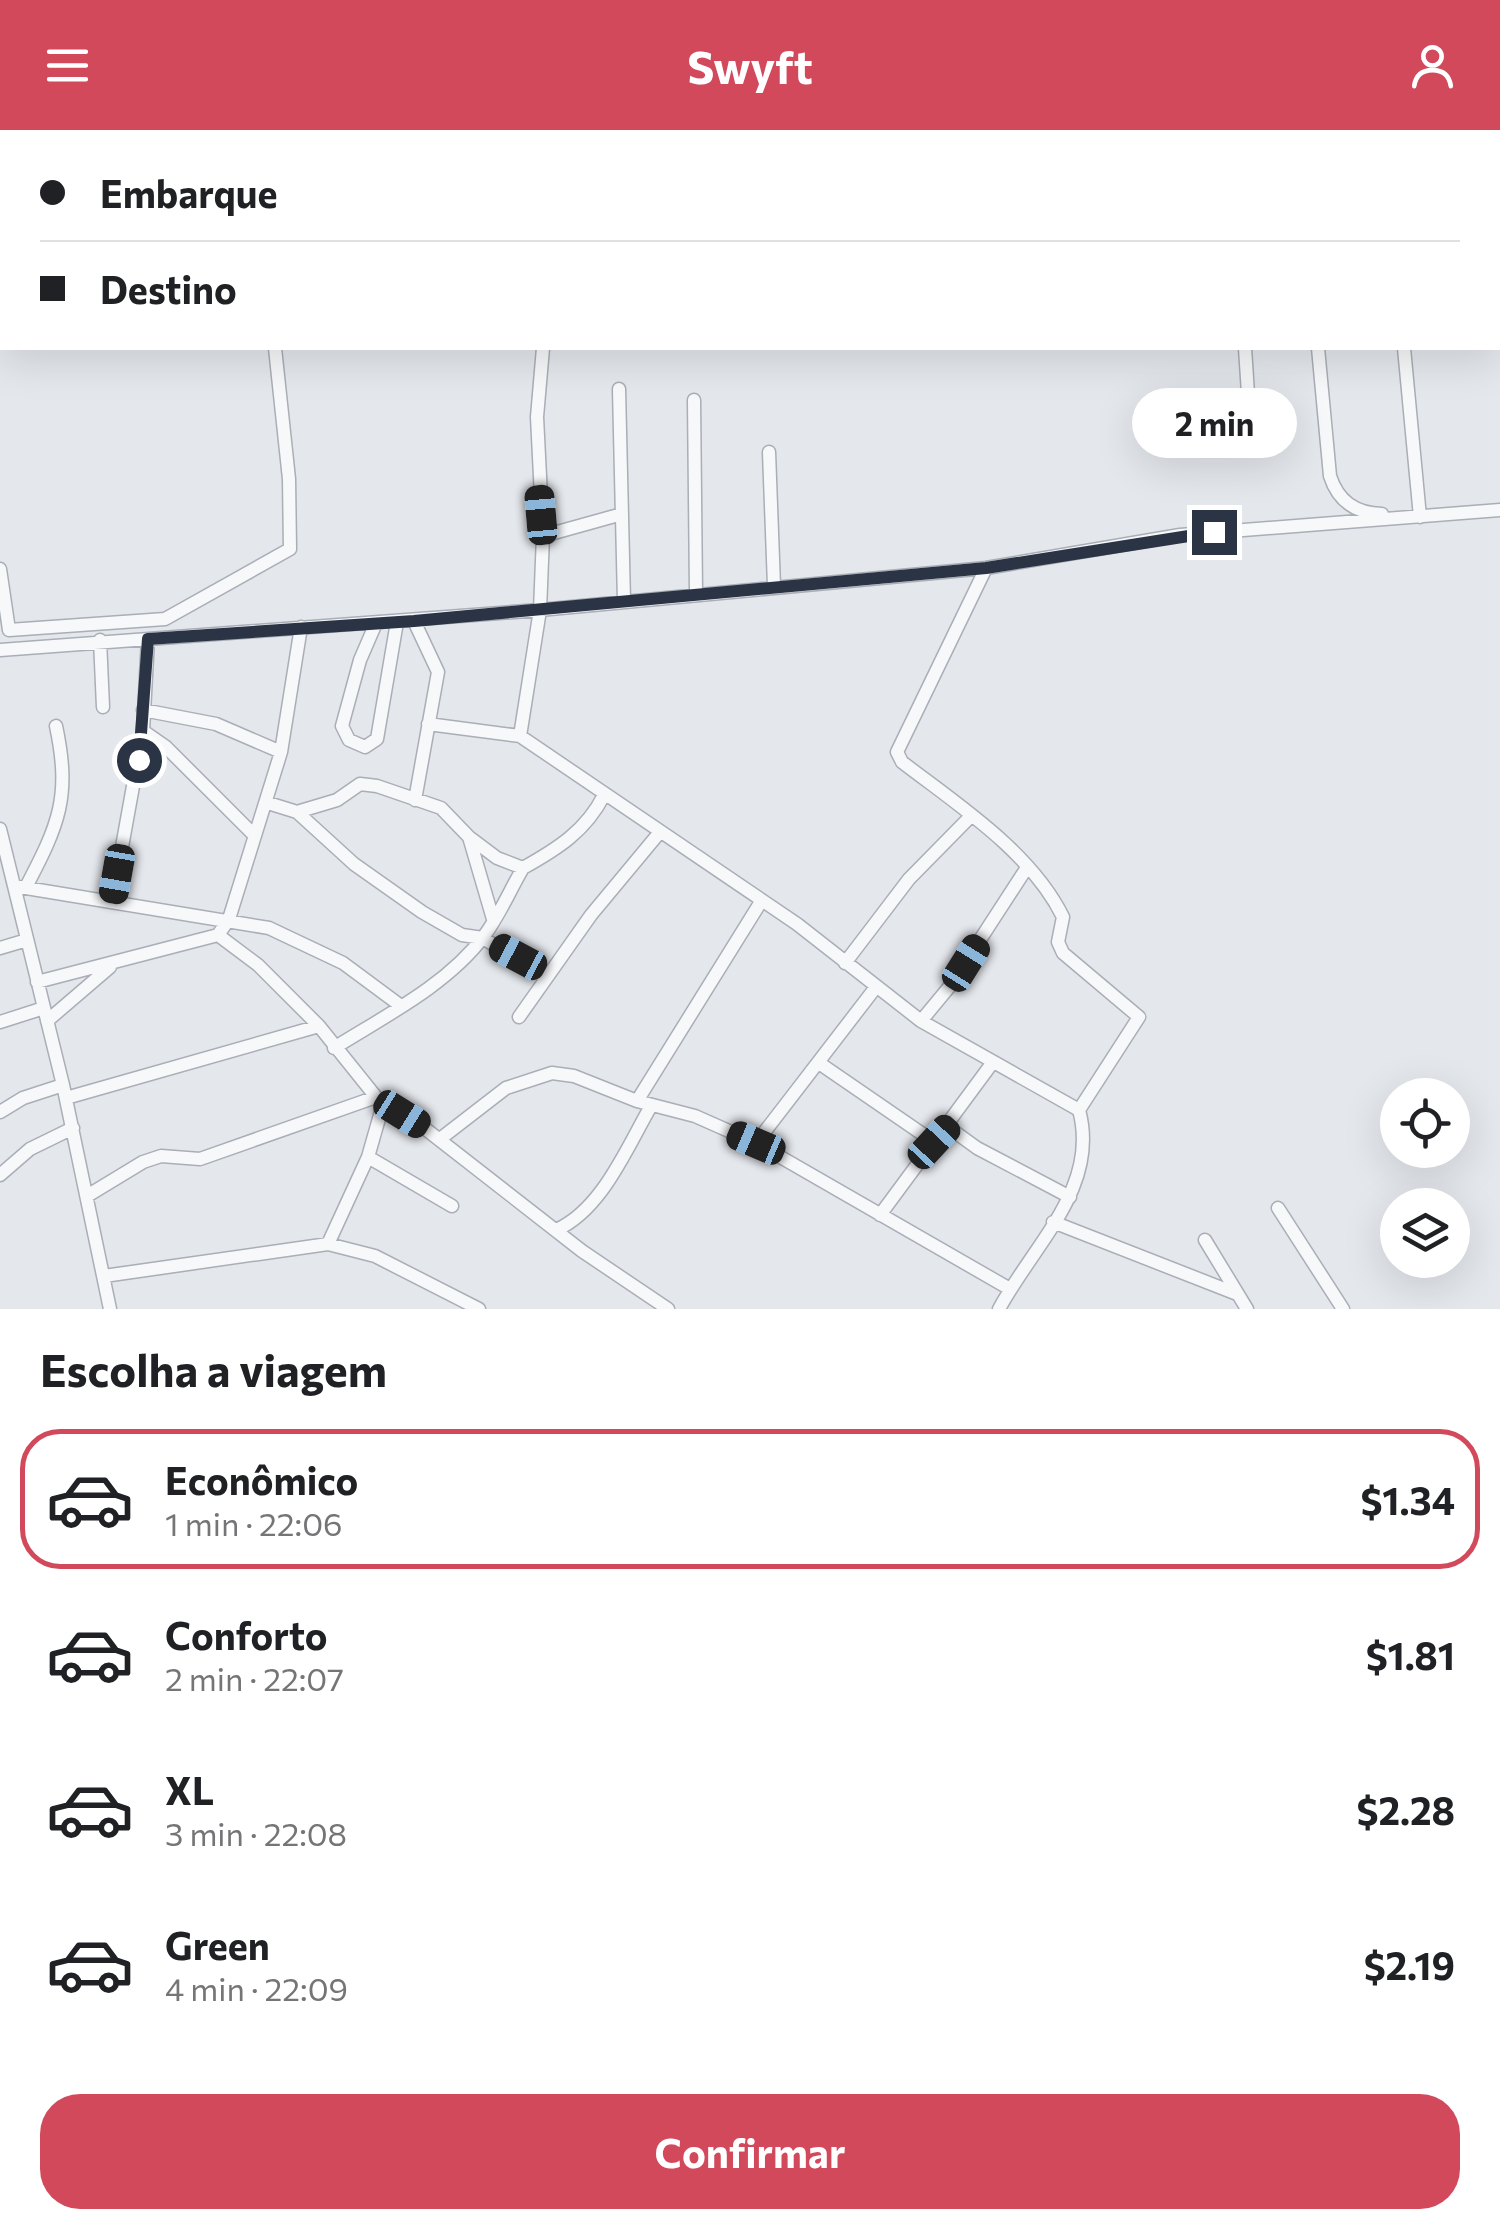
<!DOCTYPE html>
<html lang="pt">
<meta charset="utf-8">
<style>
body{margin:0;font-family:Commissioner,sans-serif;background:#f2f2f2;color:#202124;height:100vh;display:flex;flex-direction:column;font-size:38px;white-space:nowrap}
*{box-sizing:border-box;margin:0}
p{font-size:32px;color:#757577}
.icon{flex:none;width:55px;height:55px;fill:none;stroke:currentColor;stroke-width:2;stroke-linecap:round;stroke-linejoin:round}
.map{position:relative;height:1179px;overflow:hidden}
.drawer{display:flex;flex-direction:column;background:#fff;flex:1}
.drawer>*{flex:none}
.guide{position:absolute;left:0px;top:0px;width:1500px;height:220px;box-shadow:0 10px 40px #0002;display:grid;align-content:center;height:220px;padding:0 40px;background:#fff}
.fabs{position:absolute;left:1380px;top:948px;display:grid;gap:20px}
.fabs a{display:grid;place-items:center;width:90px;height:90px;border-radius:50%;background:#fff;box-shadow:0 10px 40px #0002;font-size:50px}
.end{position:absolute;width:45px;height:45px;margin:-22px;border:12px solid #2b3445;background:#fff;box-shadow:0 0 0 5px #fff}
.from{border-radius:50%}
.bubble{position:absolute;height:70px;border-radius:35px;background:#fff;box-shadow:0 10px 40px #0002;font-size:32px;font-weight:700;line-height:70px;text-align:center}
.car{position:absolute;width:30px;height:60px;margin:-30px -15px;border-radius:12px;box-shadow:0 0 8px 2px #0007;background:linear-gradient(#222 24%,#8ab4d8 0 40%,#222 0 76%,#8ab4d8 0 86%,#222 0)}
.guide b{display:flex;align-items:center;gap:35px;height:95px;font-size:38px}
.guide b+b{border-top:2px solid #e0e0e0}
.guide i{width:25px;height:25px;background:#202124}
ul{padding:0;list-style:none}
li{display:flex;align-items:center;gap:30px;height:140px;margin:0 20px 15px;padding:0 20px;border:5px solid transparent;border-radius:40px}
li div{flex:1}
li b{display:block;font-size:38px}
li em{font-style:normal;font-weight:700}
li.current{border-color:#d1495b}
li>.icon{width:90px;height:90px;stroke-width:1.5}
h2{padding:0 40px;font-size:45px;line-height:120px}
.primary-button{display:flex;gap:20px;margin-top:auto;padding:20px 40px}
.primary-button a{flex:1;height:115px;border-radius:40px;background:#d1495b;color:#fff;font-size:40px;font-weight:700;line-height:115px;text-align:center}
header{display:flex;justify-content:space-between;align-items:center;height:130px;padding:0 40px;background:#d1495b;color:#fff;font-size:45px;font-weight:700}
.map>svg:first-child{display:block}
.lines{fill:none;stroke-linecap:round;stroke-linejoin:round}
.minor-casing{stroke:#a9aeb7;stroke-width:15}
.minor{stroke:#f7f8fa;stroke-width:12}
.route{stroke:#2b3445;stroke-width:12}
</style>
<header><svg class="icon" aria-label="menu" viewBox="0 0 24 24"><path d="M4 6h16M4 12h16M4 18h16"/></svg>Swyft<svg class="icon" aria-label="person" viewBox="0 0 24 24"><circle cx="12" cy="8" r="4"/><path d="M4 21q1-7 8-7t8 7"/></svg></header>
<div class="map">
<svg width="1500" height="1179" viewBox="0 0 1500 1179">
<rect width="100%" height="100%" fill="#e4e7ec"/>
<g class="lines">
<g class="minor-casing">
<path id="minor" d="M 836,0 L 836,2
M 1230,0 L 1230,2
M 1305,0 L 1305,2
M 1389,0 L 1389,2
M 606,2 L 606,0
M 682,2 L 682,0
M 758,2 L 758,0
M 0,59 L 2,59
M 543,218 L 537,287 L 543,406 L 540,480 L 520,606 L 797,794 L 921,891 L 1079,980 C 1100,1057 1034,1114 999,1179
M 1245,218 L 1249,279
M 1318,218 L 1330,346 C 1338,371 1355,383 1382,384
M 1404,218 L 1420,387
M 619,259 L 624,472
M 694,270 L 696,462
M 769,322 L 774,456
M 543,406 L 622,384
M 986,438 L 897,622 L 902,632 C 958,675 1031,722 1063,787 L 1058,812 L 1063,823 L 1139,887 L 1079,980
M 0,439 L 9,500 L 165,489 L 290,419 L 289,349 L 275,218
M 414,491 L 438,542 L 415,670
M 376,493 L 360,530 L 342,596 L 349,610 L 365,617 L 377,609 L 397,492
M 100,510 L 103,577
M 0,520 L 540,480 L 986,438 L 1180,405 L 1500,380
M 143,580 L 216,594 L 281,622
M 428,594 L 520,606
M 143,601 L 166,617 L 255,706
M 268,673 L 297,682 L 354,734 L 422,782 L 462,805 L 483,808 L 546,848
M 297,682 L 337,670 L 360,654 L 377,656 L 441,678 L 469,707 L 497,728 L 523,738 C 557,719 586,701 604,665
M 0,699 L 63,955 L 110,1179
M 469,707 L 493,789
M 14,756 L 269,798 L 343,833 L 401,876
M 26,757 C 59,694 71,667 56,596
M 112,772 L 143,601 L 148,509
M 218,805 L 258,835 L 319,896 L 376,967 L 423,997 L 582,1121 L 668,1179
M 0,818 L 27,810
M 845,833 L 909,749 L 971,686
M 37,852 L 218,805 L 229,789 L 281,622 L 301,497
M 519,887 L 591,785 L 660,702
M 47,891 L 110,837
M 921,891 L 950,856 L 1026,739
M 0,892 L 44,878
M 334,918 C 385,886 447,855 484,806 C 499,786 510,760 523,738
M 819,933 L 934,1012
M 66,968 L 319,896
M 637,971 L 762,770
M 0,982 L 23,968 L 63,955
M 948,997 L 977,1018 L 1070,1067
M 440,1009 L 506,958 L 552,943 L 574,946 L 637,971 L 695,986 L 756,1013 L 1010,1159
M 756,1013 L 876,857
M 368,1027 L 452,1076
M 0,1045 L 30,1019 L 73,998
M 87,1066 L 143,1032 L 161,1026 L 200,1029 L 376,967
M 1278,1078 L 1343,1179
M 880,1085 L 993,932
M 1053,1092 L 1237,1164
M 556,1100 C 602,1080 627,1017 651,976
M 1205,1110 L 1247,1179
M 328,1114 L 368,1027 L 384,971
M 104,1146 L 328,1114 L 375,1126 L 479,1179"/>
</g>
<use href="#minor" class="minor"/>
</g>
<g class="lines">
<path class="route" d="M 139,630 L 148,509 L 414,491 L 986,438 L 1214,402"/>
</g>
</svg>
<div class="fabs">
<a><svg class="icon" aria-label="locate" viewBox="0 0 24 24"><circle cx="12" cy="12" r="6"/><path d="M12 2v4M12 18v4M2 12h4M18 12h4"/></svg></a>
<a><svg class="icon" aria-label="layers" viewBox="0 0 24 24"><path d="M12 4l9 5-9 5-9-5zM3 14l9 5 9-5"/></svg></a>
</div>
<i class="end from" style="left:139px;top:630px"></i>
<i class="end" style="left:1214px;top:402px"></i>
<div class="bubble" style="left:1132px;top:258px;width:165px">2 min</div>
<i class="car" style="left:541px;top:385px;rotate:355deg"></i>
<i class="car" style="left:117px;top:744px;rotate:190deg"></i>
<i class="car" style="left:518px;top:827px;rotate:298deg"></i>
<i class="car" style="left:966px;top:833px;rotate:32deg"></i>
<i class="car" style="left:402px;top:984px;rotate:122deg"></i>
<i class="car" style="left:934px;top:1012px;rotate:43deg"></i>
<i class="car" style="left:756px;top:1013px;rotate:293deg"></i>
<div class="guide">
<b><i class="from"></i>Embarque</b>
<b><i></i>Destino</b>
</div>
</div>
<section class="drawer">
<h2>Escolha a viagem</h2>
<ul>
<li class="current"><svg class="icon" aria-label="car" viewBox="0 0 24 24"><path d="M5 17H2v-5l4-1 3-4h7l3 4 3 1v5h-3M9 17h6M6 11h13"/><circle cx="7" cy="17" r="2"/><circle cx="17" cy="17" r="2"/></svg><div><b>Econômico</b><p>1 min · 22:06</p></div><em>$1.34</em></li>
<li><svg class="icon" aria-label="car" viewBox="0 0 24 24"><path d="M5 17H2v-5l4-1 3-4h7l3 4 3 1v5h-3M9 17h6M6 11h13"/><circle cx="7" cy="17" r="2"/><circle cx="17" cy="17" r="2"/></svg><div><b>Conforto</b><p>2 min · 22:07</p></div><em>$1.81</em></li>
<li><svg class="icon" aria-label="car" viewBox="0 0 24 24"><path d="M5 17H2v-5l4-1 3-4h7l3 4 3 1v5h-3M9 17h6M6 11h13"/><circle cx="7" cy="17" r="2"/><circle cx="17" cy="17" r="2"/></svg><div><b>XL</b><p>3 min · 22:08</p></div><em>$2.28</em></li>
<li><svg class="icon" aria-label="car" viewBox="0 0 24 24"><path d="M5 17H2v-5l4-1 3-4h7l3 4 3 1v5h-3M9 17h6M6 11h13"/><circle cx="7" cy="17" r="2"/><circle cx="17" cy="17" r="2"/></svg><div><b>Green</b><p>4 min · 22:09</p></div><em>$2.19</em></li>
</ul>
<div class="primary-button"><a>Confirmar</a></div>
</section>
